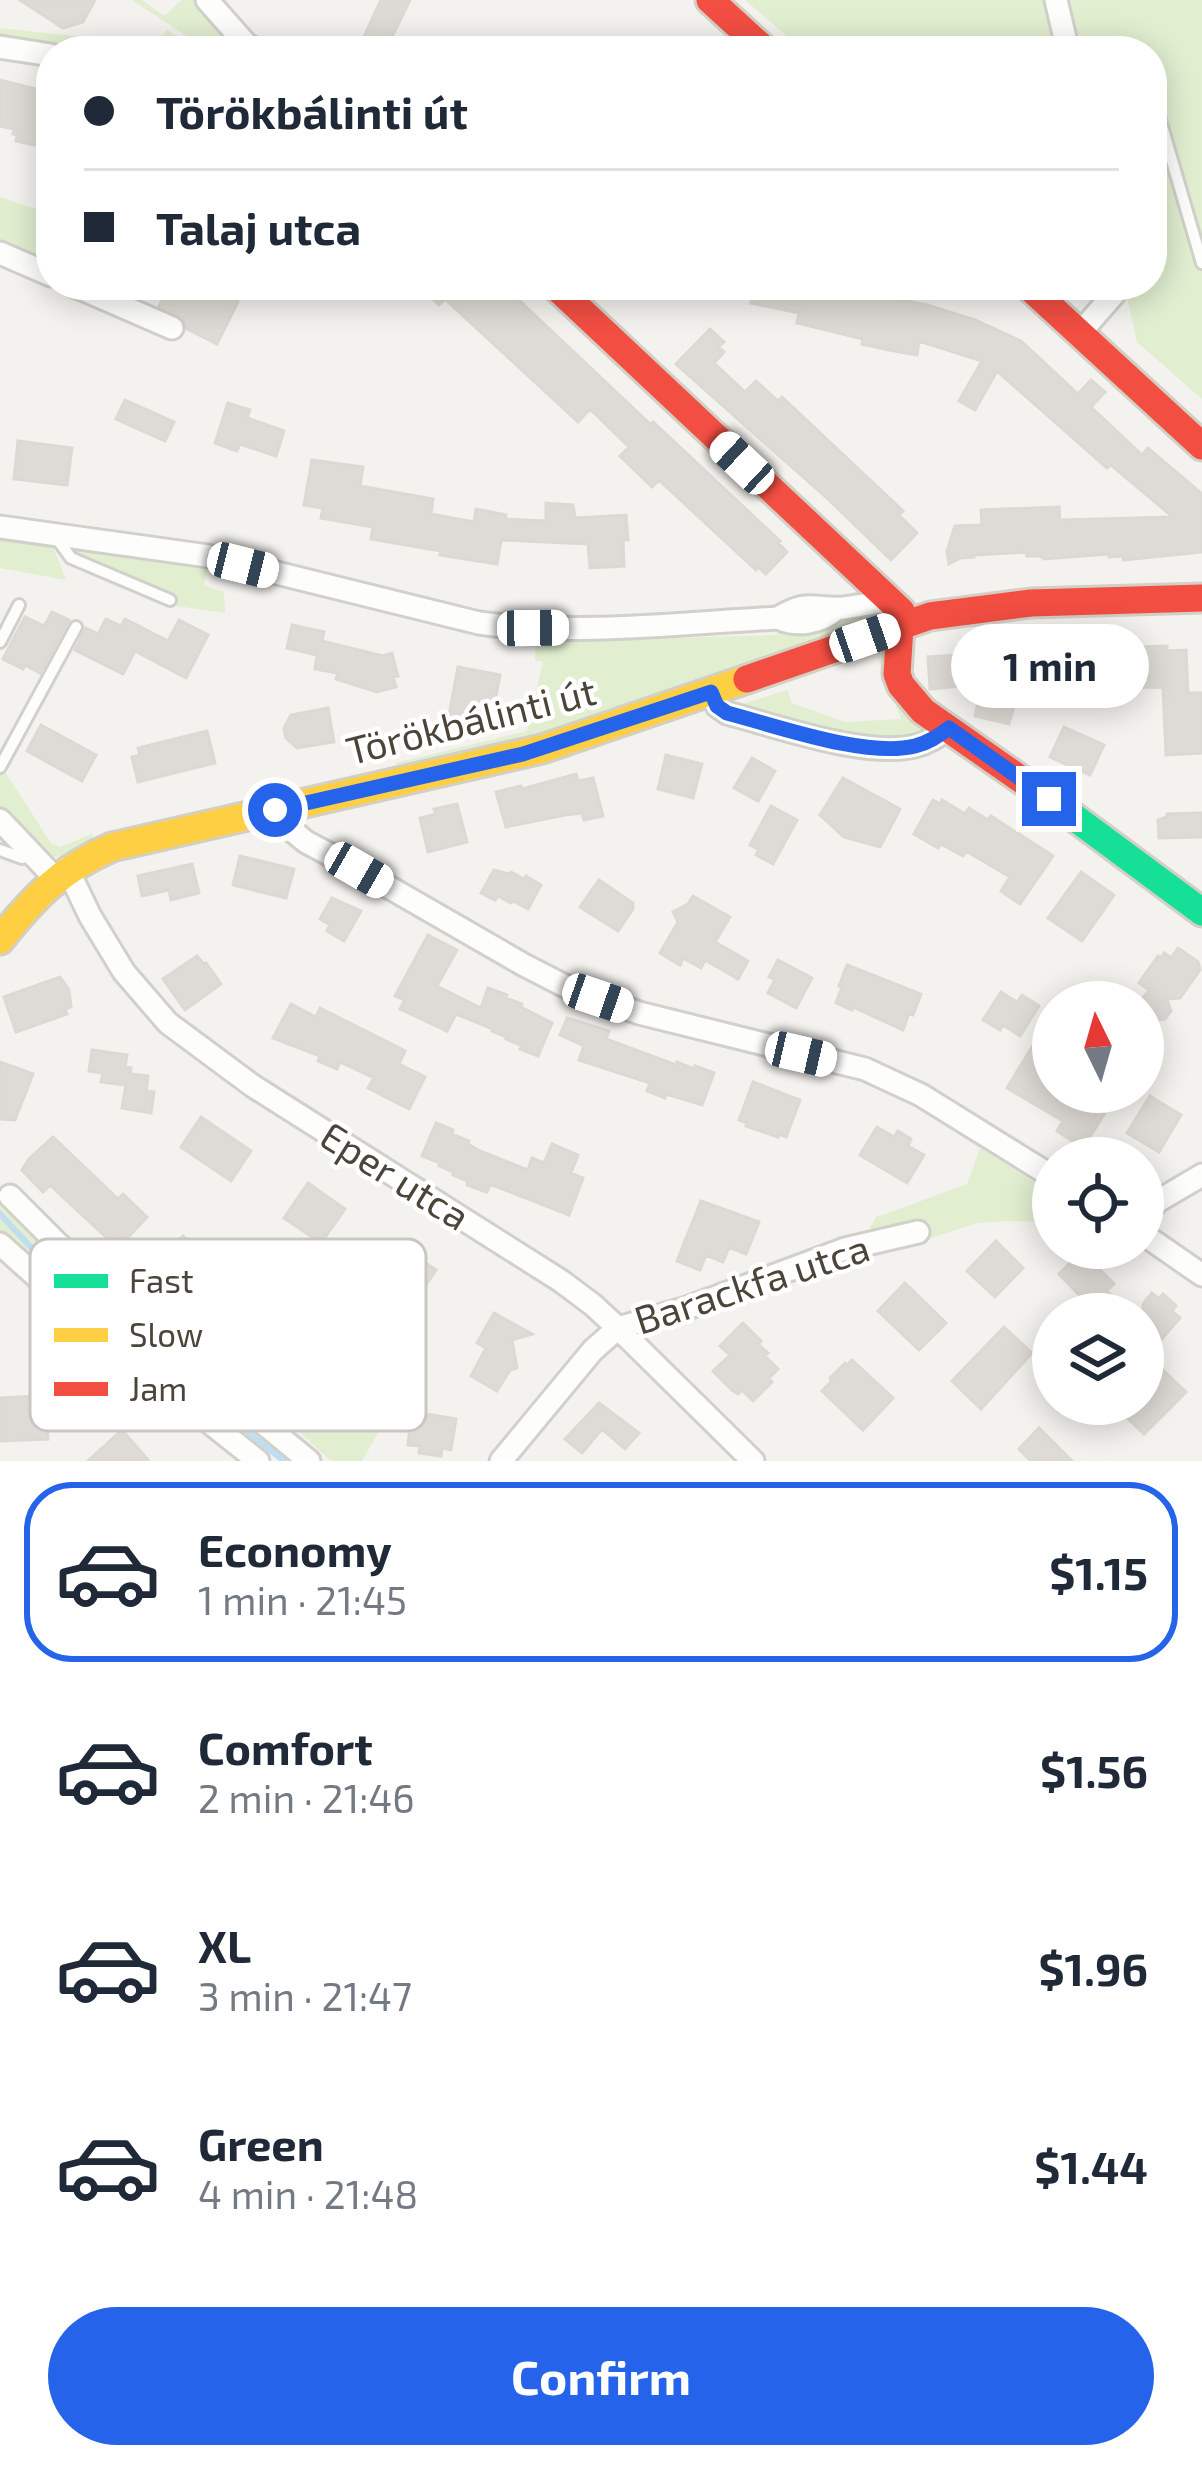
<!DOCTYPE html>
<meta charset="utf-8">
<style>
body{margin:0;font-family:"Exo 2",sans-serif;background:#f2f2f3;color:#1f2937;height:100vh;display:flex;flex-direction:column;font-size:45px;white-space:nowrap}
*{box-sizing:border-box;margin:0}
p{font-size:39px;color:#747a83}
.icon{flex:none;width:66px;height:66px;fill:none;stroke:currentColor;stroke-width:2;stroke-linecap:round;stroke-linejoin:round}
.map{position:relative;height:1461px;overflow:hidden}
.drawer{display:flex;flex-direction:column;background:#fff;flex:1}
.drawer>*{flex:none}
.guide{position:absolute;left:36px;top:36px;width:1131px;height:264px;border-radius:48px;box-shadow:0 6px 30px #0003;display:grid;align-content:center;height:264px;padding:0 48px;background:#fff}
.needle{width:78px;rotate:355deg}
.buttons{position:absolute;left:1032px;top:981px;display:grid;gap:24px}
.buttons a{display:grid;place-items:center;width:132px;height:132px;border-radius:50%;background:#fff;box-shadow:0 6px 30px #0003;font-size:60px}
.end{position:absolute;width:54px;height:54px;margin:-27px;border:15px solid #2563eb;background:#fff;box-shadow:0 0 0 6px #fff}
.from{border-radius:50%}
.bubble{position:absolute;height:84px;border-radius:42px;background:#fff;box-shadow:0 6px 30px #0003;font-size:39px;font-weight:700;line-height:84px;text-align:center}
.car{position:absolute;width:36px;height:72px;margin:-36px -18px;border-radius:15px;box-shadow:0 0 9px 3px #0007;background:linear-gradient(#fff 24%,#345 0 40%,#fff 0 76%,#345 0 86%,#fff 0)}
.guide b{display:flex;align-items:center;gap:42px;height:114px;font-size:45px}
.guide b+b{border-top:3px solid #e0e1e3}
.guide i{width:30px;height:30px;background:#1f2937}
ul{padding:21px 0 0;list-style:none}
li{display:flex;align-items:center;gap:36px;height:180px;margin:0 24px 18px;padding:0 24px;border:6px solid transparent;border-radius:48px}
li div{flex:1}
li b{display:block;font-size:45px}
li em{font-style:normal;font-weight:700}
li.selected{border-color:#2563eb}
li>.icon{width:108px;height:108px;stroke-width:1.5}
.cta{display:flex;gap:24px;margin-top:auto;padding:24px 48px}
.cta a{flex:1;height:138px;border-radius:72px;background:#2563eb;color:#fff;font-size:48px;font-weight:700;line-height:138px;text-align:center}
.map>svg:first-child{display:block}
.green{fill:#e1eecf}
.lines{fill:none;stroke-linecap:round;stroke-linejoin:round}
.stream{stroke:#c0ddf1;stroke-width:6}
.building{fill:#dedbd6;stroke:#dcd9d4;stroke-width:3}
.lane-casing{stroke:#d2d0cb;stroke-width:16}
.street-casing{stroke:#d2d0cb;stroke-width:27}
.fast-casing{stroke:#d3cfc5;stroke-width:33}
.slow-casing{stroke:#d3cfc5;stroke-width:33}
.jam-casing{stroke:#d3cfc5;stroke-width:33}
.lane{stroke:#fdfdfc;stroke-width:10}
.street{stroke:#fdfdfc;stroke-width:21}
.fast{stroke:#16e098;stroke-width:27}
.slow{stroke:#ffcf43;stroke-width:27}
.jam{stroke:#f24e42;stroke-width:27}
.route{stroke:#2563eb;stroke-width:15}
.labels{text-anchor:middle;stroke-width:9;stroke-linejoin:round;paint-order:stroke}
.street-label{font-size:39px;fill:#4b4439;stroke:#fff}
.key{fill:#fff;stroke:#c9c7c4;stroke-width:3}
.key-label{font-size:33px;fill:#4b4439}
</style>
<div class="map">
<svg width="1202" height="1461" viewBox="0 0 1202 1461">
<rect width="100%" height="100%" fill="#f4f2ee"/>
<path class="green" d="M 132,0 L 142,0 L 164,16 L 182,0 L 200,0 L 235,38 L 222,51 L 210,51 Z
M 745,0 L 1043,0 L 1057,51 L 804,51 Z
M 1062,0 L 1202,0 L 1202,399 L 1137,342 L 1124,285 L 1152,285 L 1152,51 L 1073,51 Z
M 0,28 L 156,45 L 167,30 L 203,51 L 54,51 L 0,43 Z
M 0,197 L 51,214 L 51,268 L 0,245 Z
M 0,532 L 50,539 L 66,580 L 0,568 Z
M 61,538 L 208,566 L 204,585 L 224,592 L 225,613 L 169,605 L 172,597 L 74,554 Z
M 869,614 L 872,617 L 872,622 L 598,722 L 399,770 L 396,763 L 527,731 L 543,662 L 535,660 L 536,642 L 776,635 L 779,629 Z
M 885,651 L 887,678 L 898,705 L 918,715 L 920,733 L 913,739 L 882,743 L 730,708 L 787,690 L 792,703 L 845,722 L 901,719 L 878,659 L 879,652 Z
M 0,764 L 51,843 L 60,847 L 92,834 L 94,841 C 81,848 64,861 50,855 L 0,809 Z
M 980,1148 L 1053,1194 L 1053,1225 L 1042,1222 L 1006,1221 L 977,1223 L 925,1240 L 865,1237 L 877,1215 L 880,1216 L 967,1184 Z
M 0,1200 L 67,1274 L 157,1349 L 148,1362 L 0,1236 Z
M 332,1300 L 424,1352 L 362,1461 L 331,1461 L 271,1406 Z"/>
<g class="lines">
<path class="stream" d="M 0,1214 L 53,1271 L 152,1355
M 181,1379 L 284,1461"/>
</g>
<path class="building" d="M 20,0 L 95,0 L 83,22 L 63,28 Z
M 381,0 L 410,0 L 385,51 L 362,41 Z
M 0,80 L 51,93 L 51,104 L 41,141 L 37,140 L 35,145 L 16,141 L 17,135 L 13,134 L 14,129 L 0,126 Z
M 169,285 L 203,285 L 238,302 L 217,344 L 187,329 L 183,318 L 159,306 Z
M 418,285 L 503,285 L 650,424 L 653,422 L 780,541 L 778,543 L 787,552 L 766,574 L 758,567 L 756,570 L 659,480 L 652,487 L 620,456 L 629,447 L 590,409 L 578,422 L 445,299 L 439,305 Z
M 755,285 L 826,285 L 927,305 L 975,320 L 1021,341 L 1078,394 L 1091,380 L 1105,392 L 1091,407 L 1142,455 L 1148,448 L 1202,494 L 1202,552 L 1123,560 L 1123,556 L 1109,557 L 1109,554 L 1044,559 L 1040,556 L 1027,556 L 1026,552 L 974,555 L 974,557 L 960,558 L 949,564 L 947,551 L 955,526 L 982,525 L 981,510 L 1059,507 L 1060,520 L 1173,517 L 1111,465 L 1107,468 L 997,371 L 975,410 L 959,401 L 982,361 L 919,341 L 917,355 L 889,350 L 862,344 L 863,339 L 797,323 L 799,313 L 751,303 Z
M 710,329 L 724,342 L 718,347 L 724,352 L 714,363 L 745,392 L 756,381 L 778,401 L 782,397 L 903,511 L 899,515 L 917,533 L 891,560 L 828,499 L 676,364 Z
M 125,400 L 174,422 L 165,441 L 116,419 Z
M 228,403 L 250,410 L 247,418 L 284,431 L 276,456 L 240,444 L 237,451 L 215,443 Z
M 18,441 L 72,448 L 67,485 L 14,479 Z
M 312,460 L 363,467 L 360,486 L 433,499 L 431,514 L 474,522 L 476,509 L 506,515 L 505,519 L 546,521 L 546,503 L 573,505 L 575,518 L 626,515 L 628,540 L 623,540 L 624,566 L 590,568 L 588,544 L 501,540 L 497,564 L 440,555 L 441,551 L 371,539 L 373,527 L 321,518 L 323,508 L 304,505 Z
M 52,612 L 69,620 L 40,673 L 25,665 L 23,669 L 3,659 L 25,617 L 44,626 Z
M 106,619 L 121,626 L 125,619 L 168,641 L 179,620 L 208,635 L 186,678 L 135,651 L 123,674 L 75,650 L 86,628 L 98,634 Z
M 292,625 L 324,632 L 322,641 L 383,656 L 392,653 L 398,676 L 393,677 L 396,687 L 377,692 L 336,679 L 338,673 L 315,669 L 317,655 L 287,648 Z
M 1167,646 L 1167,651 L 1186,650 L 1188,693 L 1202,693 L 1202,753 L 1166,755 L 1163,687 L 1093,688 L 1094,698 L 1063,700 L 1062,682 L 1043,683 L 1042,656 L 1139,652 L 1138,647 Z
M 959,655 L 961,686 L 930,689 L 928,657 Z
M 458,667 L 500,675 L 491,723 L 449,715 Z
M 981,689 L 1014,705 L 1009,724 L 975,716 Z
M 328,708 L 334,742 L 297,748 L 286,738 L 284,728 L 291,715 Z
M 41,725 L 96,755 L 82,781 L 27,751 Z
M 1064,727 L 1104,745 L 1090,775 L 1050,757 Z
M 207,731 L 215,763 L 138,782 L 132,757 L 140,755 L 138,748 Z
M 666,755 L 702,764 L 693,798 L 658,789 Z
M 752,758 L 775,771 L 758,801 L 734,788 Z
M 576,774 L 578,781 L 593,778 L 603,816 L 584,820 L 582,813 L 565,815 L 506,827 L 496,792 L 521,786 L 522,789 Z
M 843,778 L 900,809 L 880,847 L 844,837 L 820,815 Z
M 933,800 L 940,804 L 942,800 L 965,814 L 969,808 L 988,820 L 991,816 L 1053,856 L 1020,904 L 1001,891 L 1010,877 L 966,851 L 963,856 L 941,844 L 938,848 L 914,834 Z
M 457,804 L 467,842 L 428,852 L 420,818 L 436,814 L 434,809 Z
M 771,806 L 797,820 L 773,864 L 756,855 L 759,850 L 750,845 Z
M 1202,813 L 1202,837 L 1159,838 L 1158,820 L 1167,817 L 1167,814 Z
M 240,856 L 294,869 L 286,898 L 233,885 Z
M 192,864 L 199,893 L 171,900 L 169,890 L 142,896 L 138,876 Z
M 494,870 L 509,874 L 511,872 L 524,879 L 526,876 L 541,885 L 528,909 L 513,901 L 511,903 L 498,896 L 495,900 L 481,893 Z
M 1081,872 L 1114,895 L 1082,941 L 1048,918 Z
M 599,880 L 633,903 L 633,909 L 618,931 L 580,907 Z
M 693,896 L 730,917 L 715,942 L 748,961 L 738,979 L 705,960 L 701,968 L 683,958 L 680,965 L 660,953 L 678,922 L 673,912 L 688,904 Z
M 332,898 L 361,911 L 344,941 L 327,931 L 330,925 L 320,919 Z
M 428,935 L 457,950 L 437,986 L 481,1008 L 488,988 L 507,995 L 506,998 L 522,1004 L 521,1007 L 552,1023 L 538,1056 L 520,1049 L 522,1046 L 506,1039 L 507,1037 L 492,1031 L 493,1029 L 456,1014 L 447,1031 L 400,1009 L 405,1000 L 395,996 Z
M 1178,948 L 1198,962 L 1200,970 L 1180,998 L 1167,999 L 1171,1011 L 1165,1019 L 1157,1020 L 1143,1010 L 1143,1002 L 1140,1002 L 1149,990 L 1139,983 L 1158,956 L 1161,958 L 1164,953 L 1171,958 Z
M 197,956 L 204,964 L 206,963 L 221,984 L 185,1010 L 163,979 Z
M 778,960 L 812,978 L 796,1008 L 768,993 L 775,980 L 769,977 Z
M 847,965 L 921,994 L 913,1015 L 909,1013 L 903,1030 L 853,1007 L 852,1010 L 836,1003 L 842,987 L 839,986 Z
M 60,977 L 69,990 L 71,1007 L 65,1009 L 67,1014 L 16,1032 L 4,997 Z
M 1001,992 L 1017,1002 L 1022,995 L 1039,1006 L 1020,1036 L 1003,1025 L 1000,1030 L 983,1020 Z
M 291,1004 L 316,1017 L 320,1008 L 405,1051 L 399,1064 L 425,1077 L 409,1109 L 368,1088 L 374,1078 L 340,1062 L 337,1069 L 318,1061 L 320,1056 L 273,1038 Z
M 567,1018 L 609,1031 L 606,1039 L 676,1065 L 677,1062 L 694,1069 L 695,1066 L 714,1073 L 702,1105 L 666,1094 L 665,1098 L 647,1091 L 650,1083 L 579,1060 L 584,1046 L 560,1035 Z
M 1032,1047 L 1053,1059 L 1053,1092 L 1085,1092 L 1096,1099 L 1094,1103 L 1106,1111 L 1083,1148 L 1057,1131 L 1063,1121 L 1007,1088 Z
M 92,1050 L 127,1055 L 125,1067 L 131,1068 L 130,1074 L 148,1076 L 146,1091 L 154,1092 L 151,1113 L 122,1108 L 126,1085 L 101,1082 L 103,1073 L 89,1071 Z
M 0,1062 L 33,1074 L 15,1120 L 0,1119 Z
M 753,1082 L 800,1100 L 786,1137 L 779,1134 L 778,1137 L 746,1126 L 747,1123 L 739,1120 Z
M 1150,1096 L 1181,1115 L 1159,1152 L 1127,1133 Z
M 201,1117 L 251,1151 L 231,1181 L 181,1147 Z
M 436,1123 L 453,1130 L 452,1134 L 469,1141 L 468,1144 L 480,1151 L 528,1170 L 532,1158 L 544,1163 L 552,1144 L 578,1155 L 571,1173 L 583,1178 L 569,1215 L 490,1184 L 487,1192 L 467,1185 L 468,1181 L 453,1175 L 454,1172 L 439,1166 L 440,1163 L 422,1156 Z
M 877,1127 L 894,1137 L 898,1131 L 911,1139 L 908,1146 L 924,1155 L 907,1183 L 860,1155 Z
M 53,1137 L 118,1199 L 123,1194 L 147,1217 L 120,1246 L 111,1238 L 109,1240 L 50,1185 L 43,1192 L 22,1170 L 29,1159 Z
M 308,1183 L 345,1209 L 321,1243 L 284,1218 Z
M 701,1201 L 759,1222 L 746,1254 L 729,1247 L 723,1262 L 706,1255 L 700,1270 L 677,1261 Z
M 183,1236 L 205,1260 L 160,1300 L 138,1276 Z
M 996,1241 L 1023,1268 L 995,1297 L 967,1271 Z
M 394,1242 L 436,1270 L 415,1301 L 373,1274 Z
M 1082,1251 L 1114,1284 L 1106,1291 L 1110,1294 L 1094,1310 L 1059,1274 Z
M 905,1283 L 946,1323 L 919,1350 L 878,1311 Z
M 1152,1293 L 1159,1299 L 1163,1294 L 1176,1306 L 1172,1311 L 1180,1318 L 1154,1348 L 1143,1338 L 1143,1304 Z
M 494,1313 L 532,1334 L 512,1340 L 517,1368 L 510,1370 L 497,1391 L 471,1376 L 486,1348 L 477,1343 Z
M 743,1323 L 761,1341 L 758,1344 L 768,1353 L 765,1356 L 778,1369 L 769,1378 L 772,1382 L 753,1401 L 742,1390 L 738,1394 L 732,1390 L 713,1371 L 730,1355 L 720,1346 Z
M 1004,1327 L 1032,1353 L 981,1409 L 952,1381 Z
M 852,1360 L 893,1398 L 863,1430 L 822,1391 L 832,1381 L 830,1378 L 845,1363 L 847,1365 Z
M 1163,1370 L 1186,1392 L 1144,1434 L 1113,1404 L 1143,1404 L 1143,1389 Z
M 35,1396 L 36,1416 L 47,1415 L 48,1439 L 0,1441 L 0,1398 Z
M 599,1403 L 639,1433 L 625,1449 L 602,1429 L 582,1453 L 565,1439 Z
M 426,1414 L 456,1419 L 451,1450 L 442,1448 L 441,1456 L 419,1453 L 420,1446 L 408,1445 L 411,1418 L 426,1420 Z
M 1039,1428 L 1072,1461 L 1031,1461 L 1019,1449 Z
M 122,1430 L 149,1461 L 88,1461 Z"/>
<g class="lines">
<g class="lane-casing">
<path id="lane" d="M 1154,99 L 1202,263
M 55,536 L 71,558 L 170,600
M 0,642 L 19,605
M 0,767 L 76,627
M 0,850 L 22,858 L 31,852"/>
</g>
<g class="street-casing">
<path id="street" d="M 207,0 L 246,44 L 257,51
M 1056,0 L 1068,51
M 0,47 L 51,55
M 0,253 L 51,275
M 73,285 L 172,328
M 1079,334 L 1114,294 L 1116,285
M 0,527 L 208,556 L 479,623 C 574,636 682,623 778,618 C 797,627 820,623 836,609
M 778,618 C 809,599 813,610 843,608 C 859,606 875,603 891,600
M 711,692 L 717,706 L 727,713 C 776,726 866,758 915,746 C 928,743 938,736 949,728
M 275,810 L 283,823 L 306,842 L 359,870 L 524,965 L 563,985 L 639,1013 L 865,1069 L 921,1095 L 1053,1177
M 0,820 L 54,877
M 67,868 L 90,916 L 124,972 L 168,1023 L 253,1086 L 561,1281 L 593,1305 L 618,1328 L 753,1461
M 10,1196 L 57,1243 L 177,1352 L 309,1461
M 1143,1216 L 1158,1201 L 1202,1175
M 1143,1234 L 1202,1275
M 0,1244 L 121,1352 L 258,1461
M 501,1461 L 593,1350 L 618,1328 L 687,1308 L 845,1249 L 918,1232"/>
</g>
<g class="fast-casing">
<path id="fast" d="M 1059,806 L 1202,912"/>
</g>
<g class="slow-casing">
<path id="slow" d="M 0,940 C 34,897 61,869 112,847 L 542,749 L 747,679"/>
</g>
<g class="jam-casing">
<path id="jam" d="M 710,0 L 766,51
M 554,285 L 901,611 L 897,674 L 901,685 L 923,711 L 1059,806
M 1027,285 L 1202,446
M 747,679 L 930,616 L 1031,603 L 1202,598"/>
</g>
<use href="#lane" class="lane"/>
<use href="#street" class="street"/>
<use href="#fast" class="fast"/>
<use href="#slow" class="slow"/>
<use href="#jam" class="jam"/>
</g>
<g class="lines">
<path class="route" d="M 275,810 L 523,754 L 711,692 L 717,706 L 727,713 C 777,726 866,758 915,746 C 928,743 938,736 949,728 L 1049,799"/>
</g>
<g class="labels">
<g class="street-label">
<text transform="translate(471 721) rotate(-14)" y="14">Törökbálinti út</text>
<text transform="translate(395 1176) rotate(32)" y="14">Eper utca</text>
<text transform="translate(752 1284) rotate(-18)" y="14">Barackfa utca</text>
</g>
</g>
<rect x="30" y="1239" width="396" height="192" rx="18" class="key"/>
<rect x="54" y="1274" width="54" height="14" fill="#16e098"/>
<rect x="54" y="1328" width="54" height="14" fill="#ffcf43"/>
<rect x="54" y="1382" width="54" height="14" fill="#f24e42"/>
<g class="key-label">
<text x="129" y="1293">Fast</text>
<text x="129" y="1347">Slow</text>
<text x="129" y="1401">Jam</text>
</g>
</svg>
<div class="buttons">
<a><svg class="needle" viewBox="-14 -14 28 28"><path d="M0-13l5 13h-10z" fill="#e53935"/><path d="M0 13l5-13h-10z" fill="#747a83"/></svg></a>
<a><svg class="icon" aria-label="locate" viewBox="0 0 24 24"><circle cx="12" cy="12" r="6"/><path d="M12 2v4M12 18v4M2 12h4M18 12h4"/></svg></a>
<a><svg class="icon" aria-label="layers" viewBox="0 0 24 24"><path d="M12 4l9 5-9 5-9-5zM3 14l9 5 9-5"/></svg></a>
</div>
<i class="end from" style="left:275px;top:810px"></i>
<i class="end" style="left:1049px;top:799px"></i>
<div class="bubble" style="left:951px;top:624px;width:198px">1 min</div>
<i class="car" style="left:742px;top:463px;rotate:313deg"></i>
<i class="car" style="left:243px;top:565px;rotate:104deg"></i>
<i class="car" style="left:533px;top:628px;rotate:89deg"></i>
<i class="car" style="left:865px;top:638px;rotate:71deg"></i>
<i class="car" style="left:359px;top:870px;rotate:120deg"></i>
<i class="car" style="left:598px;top:998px;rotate:109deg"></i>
<i class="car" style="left:801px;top:1054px;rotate:103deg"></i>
<div class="guide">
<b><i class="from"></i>Törökbálinti út</b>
<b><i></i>Talaj utca</b>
</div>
</div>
<section class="drawer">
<ul>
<li class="selected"><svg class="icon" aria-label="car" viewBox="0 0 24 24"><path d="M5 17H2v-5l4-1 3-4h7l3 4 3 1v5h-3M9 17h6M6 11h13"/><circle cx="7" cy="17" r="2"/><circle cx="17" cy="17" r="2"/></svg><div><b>Economy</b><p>1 min · 21:45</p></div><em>$1.15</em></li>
<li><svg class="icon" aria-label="car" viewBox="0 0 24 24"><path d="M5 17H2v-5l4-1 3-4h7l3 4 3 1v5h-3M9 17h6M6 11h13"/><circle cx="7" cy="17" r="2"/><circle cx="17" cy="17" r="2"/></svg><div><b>Comfort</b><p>2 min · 21:46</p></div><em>$1.56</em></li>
<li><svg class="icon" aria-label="car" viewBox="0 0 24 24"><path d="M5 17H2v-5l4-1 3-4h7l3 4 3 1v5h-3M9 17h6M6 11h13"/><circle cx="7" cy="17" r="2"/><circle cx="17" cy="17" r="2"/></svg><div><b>XL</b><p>3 min · 21:47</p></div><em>$1.96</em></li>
<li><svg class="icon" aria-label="car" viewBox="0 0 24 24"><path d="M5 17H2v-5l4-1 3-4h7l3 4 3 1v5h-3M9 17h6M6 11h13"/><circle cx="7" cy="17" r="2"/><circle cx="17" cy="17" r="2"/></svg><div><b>Green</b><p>4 min · 21:48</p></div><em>$1.44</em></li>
</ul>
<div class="cta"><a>Confirm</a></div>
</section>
